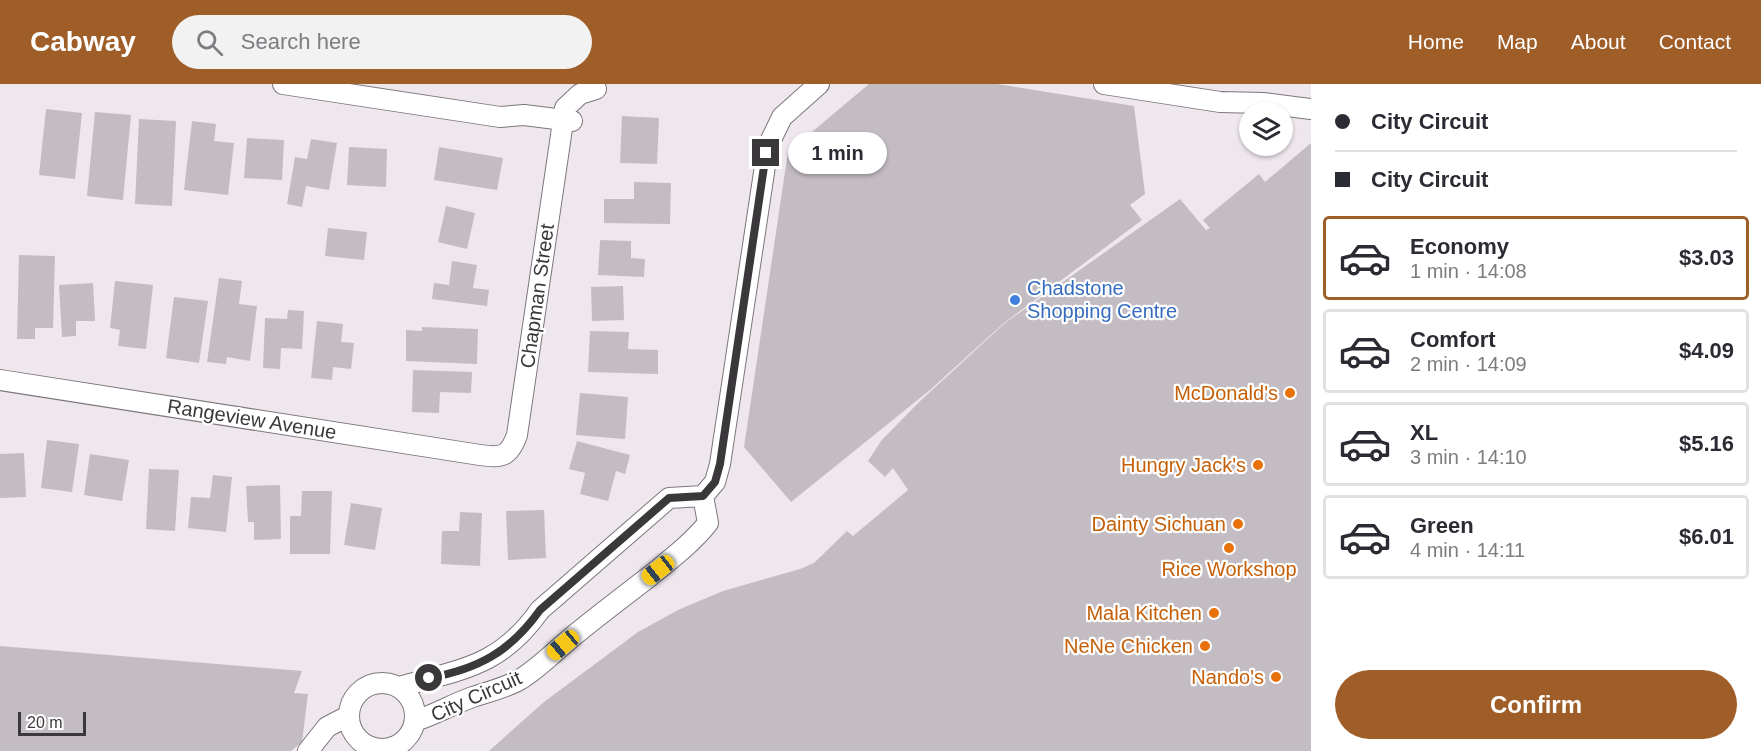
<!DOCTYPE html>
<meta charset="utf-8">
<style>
body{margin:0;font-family:Arial,sans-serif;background:#f2f2f3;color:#2b2b33;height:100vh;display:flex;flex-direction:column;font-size:22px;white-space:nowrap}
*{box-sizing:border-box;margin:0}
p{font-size:20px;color:#7c7c81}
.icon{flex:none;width:33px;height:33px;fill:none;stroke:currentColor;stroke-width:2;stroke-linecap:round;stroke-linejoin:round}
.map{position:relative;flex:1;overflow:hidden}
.details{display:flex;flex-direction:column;background:#fff;width:450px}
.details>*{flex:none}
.banner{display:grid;align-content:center;height:132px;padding:0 24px;background:#fff}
.tools{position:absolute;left:1239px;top:18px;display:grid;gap:12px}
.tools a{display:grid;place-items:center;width:54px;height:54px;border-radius:50%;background:#fff;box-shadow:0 2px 4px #0004;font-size:30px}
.scale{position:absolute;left:18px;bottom:15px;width:68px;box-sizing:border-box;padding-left:6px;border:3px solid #3b383b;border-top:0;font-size:16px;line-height:21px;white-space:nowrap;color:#3b383b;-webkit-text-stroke:4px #fff;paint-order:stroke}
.end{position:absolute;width:27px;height:27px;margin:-14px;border:8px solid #3b383b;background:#fff;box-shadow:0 0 0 3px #fff}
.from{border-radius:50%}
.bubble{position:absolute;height:42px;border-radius:21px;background:#fff;box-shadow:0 2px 4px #0004;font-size:20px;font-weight:700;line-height:42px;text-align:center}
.car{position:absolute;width:18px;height:36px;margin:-18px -9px;border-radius:8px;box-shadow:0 0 4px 2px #0007;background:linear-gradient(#f5c518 24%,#345 0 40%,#f5c518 0 76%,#345 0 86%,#f5c518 0)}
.banner b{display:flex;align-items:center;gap:21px;height:57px;font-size:22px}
.banner b+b{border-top:2px solid #e1e1e2}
.banner i{width:15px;height:15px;background:#2b2b33}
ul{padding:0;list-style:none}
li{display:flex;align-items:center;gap:18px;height:84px;margin:0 12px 9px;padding:0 12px;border:3px solid #e1e1e2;border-radius:6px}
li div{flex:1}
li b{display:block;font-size:22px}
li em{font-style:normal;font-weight:700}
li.selected{border-color:#9f5e28}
li>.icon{width:54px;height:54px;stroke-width:1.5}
.action{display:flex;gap:12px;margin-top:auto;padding:12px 24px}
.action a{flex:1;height:69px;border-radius:36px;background:#9f5e28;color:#fff;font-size:24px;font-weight:700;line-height:69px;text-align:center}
header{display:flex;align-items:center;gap:36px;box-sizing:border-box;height:84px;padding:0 30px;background:#9f5e28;color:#fff}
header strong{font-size:28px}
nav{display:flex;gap:33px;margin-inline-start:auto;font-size:21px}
.search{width:420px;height:54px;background:#f2f2f3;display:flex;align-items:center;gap:15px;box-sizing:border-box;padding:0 21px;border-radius:33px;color:#7c7c81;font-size:22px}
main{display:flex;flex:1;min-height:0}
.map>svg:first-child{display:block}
.building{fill:#c3bcc3}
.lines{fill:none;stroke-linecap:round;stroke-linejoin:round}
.minor-casing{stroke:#7d767c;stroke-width:22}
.minor{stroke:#fff;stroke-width:20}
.route{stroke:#3b383b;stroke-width:8}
.shop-dot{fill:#3f7fe0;stroke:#fff;stroke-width:2}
.food-dot{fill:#e8710a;stroke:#fff;stroke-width:2}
.labels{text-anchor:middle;stroke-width:4.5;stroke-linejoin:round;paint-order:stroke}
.shop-label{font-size:20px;fill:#366cbe;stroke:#fff;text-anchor:start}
.street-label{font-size:20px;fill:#3b383b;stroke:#fff}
.food-label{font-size:20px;fill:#c56008;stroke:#fff;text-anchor:end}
</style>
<header>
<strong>Cabway</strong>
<div class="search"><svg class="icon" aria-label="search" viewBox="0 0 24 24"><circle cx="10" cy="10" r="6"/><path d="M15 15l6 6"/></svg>Search here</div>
<nav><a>Home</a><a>Map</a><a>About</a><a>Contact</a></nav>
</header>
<main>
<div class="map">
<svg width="1311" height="667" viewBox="0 0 1311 667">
<rect width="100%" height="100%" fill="#efe7ee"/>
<path class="building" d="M 869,0 L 997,0 L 1134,22 L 1145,110 L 1130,121 L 1142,136 L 1004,239 L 930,306 L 791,418 L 744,363 L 788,68 Z
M 46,25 L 82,29 L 75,95 L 39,91 Z
M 95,28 L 131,31 L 123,116 L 87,112 Z
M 622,32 L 659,34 L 657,80 L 620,79 Z
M 139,35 L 176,37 L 172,122 L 135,120 Z
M 192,37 L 216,40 L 214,57 L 234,59 L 228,111 L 184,106 Z
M 247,54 L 284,56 L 282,96 L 244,94 Z
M 311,55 L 337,59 L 329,106 L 306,102 L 302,123 L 287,120 L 295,73 L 307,75 Z
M 1311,59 L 1311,667 L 489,667 L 544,618 L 638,548 L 678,526 L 723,507 L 800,485 L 814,479 L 847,447 L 853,452 L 908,406 L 893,384 L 885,393 L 868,377 L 881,357 L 918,319 L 1005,239 L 1180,115 L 1206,146 L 1210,144 L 1203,136 L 1259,90 L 1265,98 Z
M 349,63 L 387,65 L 386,103 L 347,101 Z
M 439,63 L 503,74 L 497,106 L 434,96 Z
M 634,98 L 671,99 L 670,140 L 604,139 L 604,115 L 634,115 Z
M 446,122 L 475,129 L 467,165 L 438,158 Z
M 328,144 L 367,148 L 364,176 L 325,172 Z
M 600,156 L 631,157 L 631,174 L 645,175 L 644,193 L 598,191 Z
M 19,171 L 55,172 L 53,244 L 35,244 L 35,255 L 17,255 Z
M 452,177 L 477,181 L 473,204 L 489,206 L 487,222 L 432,215 L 434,199 L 449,201 Z
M 219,194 L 242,197 L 239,220 L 257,222 L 250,277 L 227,273 L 226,280 L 207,278 Z
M 115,197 L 153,201 L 146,265 L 118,262 L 120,246 L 110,244 Z
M 93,199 L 95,237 L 76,237 L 76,252 L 62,253 L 59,201 Z
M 623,202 L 624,236 L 592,237 L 591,203 Z
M 174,213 L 208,217 L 199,279 L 166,274 Z
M 288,226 L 304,227 L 302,265 L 281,264 L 280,285 L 263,284 L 265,234 L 287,235 Z
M 317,237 L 343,240 L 341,258 L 354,259 L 351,285 L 333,283 L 332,296 L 311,294 Z
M 422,243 L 478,245 L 477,280 L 406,277 L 406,246 L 422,247 Z
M 590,247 L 629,248 L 628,265 L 658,266 L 658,290 L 588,288 Z
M 413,286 L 472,288 L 471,309 L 440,308 L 439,329 L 412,328 Z
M 580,309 L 628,313 L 625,355 L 576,351 Z
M 47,356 L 79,360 L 72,408 L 41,404 Z
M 577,357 L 630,371 L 625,390 L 616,387 L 608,417 L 580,410 L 585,389 L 569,385 Z
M 24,369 L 26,413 L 0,414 L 0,370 Z
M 90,370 L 129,376 L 122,417 L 84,411 Z
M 149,385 L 179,386 L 175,447 L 146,445 Z
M 213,391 L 232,393 L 226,448 L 188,444 L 191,413 L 210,414 Z
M 280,401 L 281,455 L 254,456 L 254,438 L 248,438 L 246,402 Z
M 302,407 L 332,407 L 330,470 L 290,470 L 290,432 L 301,432 Z
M 351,419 L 382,424 L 375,466 L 344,461 Z
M 544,426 L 546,474 L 508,476 L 506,427 Z
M 460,428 L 482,429 L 480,482 L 441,480 L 442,447 L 459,447 Z
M 0,562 L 302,587 L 294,609 L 308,610 L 302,658 L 291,667 L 0,667 Z"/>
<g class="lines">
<g class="minor-casing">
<path id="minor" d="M 283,0 L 500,33 L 524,31 L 572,37
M 1104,0 L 1220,18 L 1263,19 L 1311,25
M 0,296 L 480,371 C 502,374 509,373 517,351 L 565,24 L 580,10 L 596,5
M349 632a33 33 0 1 1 66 0a33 33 0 1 1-66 0Z
M 399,603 C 461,585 500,583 540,526 L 669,414 L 703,412 L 715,398 L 720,380 L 768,62 L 782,33 L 819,0
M 415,637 C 434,631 451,621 470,614 C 487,608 506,604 521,595 C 543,581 561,561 582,545 C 604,527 627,510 650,492 C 671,475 691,460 708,439 L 703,412
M 308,667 L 327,643 L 348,632"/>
</g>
<use href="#minor" class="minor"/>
</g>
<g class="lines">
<path class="route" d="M 429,594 C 478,585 510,568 540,526 L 669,414 L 703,412 L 715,398 L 720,380 L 766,69"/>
</g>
<circle class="shop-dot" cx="1015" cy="216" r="6"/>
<g class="food-dot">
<circle cx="1290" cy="309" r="6"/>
<circle cx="1258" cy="381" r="6"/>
<circle cx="1238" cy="440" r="6"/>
<circle cx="1229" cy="464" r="6"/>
<circle cx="1214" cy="529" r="6"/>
<circle cx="1205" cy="562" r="6"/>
<circle cx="1276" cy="593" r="6"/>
</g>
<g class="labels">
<g class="shop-label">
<text x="1027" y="211">Chadstone<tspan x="1027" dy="23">Shopping Centre</tspan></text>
</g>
<g class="street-label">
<text transform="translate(537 212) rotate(-82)" y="7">Chapman Street</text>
<text transform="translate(252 335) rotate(9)" y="7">Rangeview Avenue</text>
<text transform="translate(476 612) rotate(-24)" y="7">City Circuit</text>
</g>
<g class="food-label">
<text x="1278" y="316">McDonald's</text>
<text x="1246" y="388">Hungry Jack's</text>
<text x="1226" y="447">Dainty Sichuan</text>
<text x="1229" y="492" text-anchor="middle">Rice Workshop</text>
<text x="1202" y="536">Mala Kitchen</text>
<text x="1193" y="569">NeNe Chicken</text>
<text x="1264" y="600">Nando's</text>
</g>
</g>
</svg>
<div class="tools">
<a><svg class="icon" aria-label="layers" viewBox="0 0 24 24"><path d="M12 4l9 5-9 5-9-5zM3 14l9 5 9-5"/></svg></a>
</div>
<div class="scale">20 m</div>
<i class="end from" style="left:429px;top:594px"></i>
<i class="end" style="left:766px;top:69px"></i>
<div class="bubble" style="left:788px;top:48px;width:99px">1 min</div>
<i class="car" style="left:658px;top:486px;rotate:232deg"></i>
<i class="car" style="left:563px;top:561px;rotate:230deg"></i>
</div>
<section class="details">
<div class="banner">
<b><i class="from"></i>City Circuit</b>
<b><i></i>City Circuit</b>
</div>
<ul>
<li class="selected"><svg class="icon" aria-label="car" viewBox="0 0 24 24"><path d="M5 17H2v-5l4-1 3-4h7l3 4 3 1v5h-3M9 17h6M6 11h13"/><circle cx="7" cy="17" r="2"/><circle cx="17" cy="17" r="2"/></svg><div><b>Economy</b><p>1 min · 14:08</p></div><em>$3.03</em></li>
<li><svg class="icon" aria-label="car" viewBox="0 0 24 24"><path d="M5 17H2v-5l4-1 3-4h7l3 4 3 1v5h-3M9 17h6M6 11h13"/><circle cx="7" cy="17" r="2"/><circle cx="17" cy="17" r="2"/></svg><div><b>Comfort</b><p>2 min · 14:09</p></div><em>$4.09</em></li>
<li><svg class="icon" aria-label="car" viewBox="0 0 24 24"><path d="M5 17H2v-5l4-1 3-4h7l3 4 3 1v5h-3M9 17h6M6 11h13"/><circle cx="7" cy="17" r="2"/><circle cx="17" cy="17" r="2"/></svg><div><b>XL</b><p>3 min · 14:10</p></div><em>$5.16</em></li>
<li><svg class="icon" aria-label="car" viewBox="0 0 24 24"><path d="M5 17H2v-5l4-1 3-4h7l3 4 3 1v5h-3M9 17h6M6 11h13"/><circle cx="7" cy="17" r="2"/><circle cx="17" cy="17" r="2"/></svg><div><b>Green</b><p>4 min · 14:11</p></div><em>$6.01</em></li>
</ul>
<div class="action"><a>Confirm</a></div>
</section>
</main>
